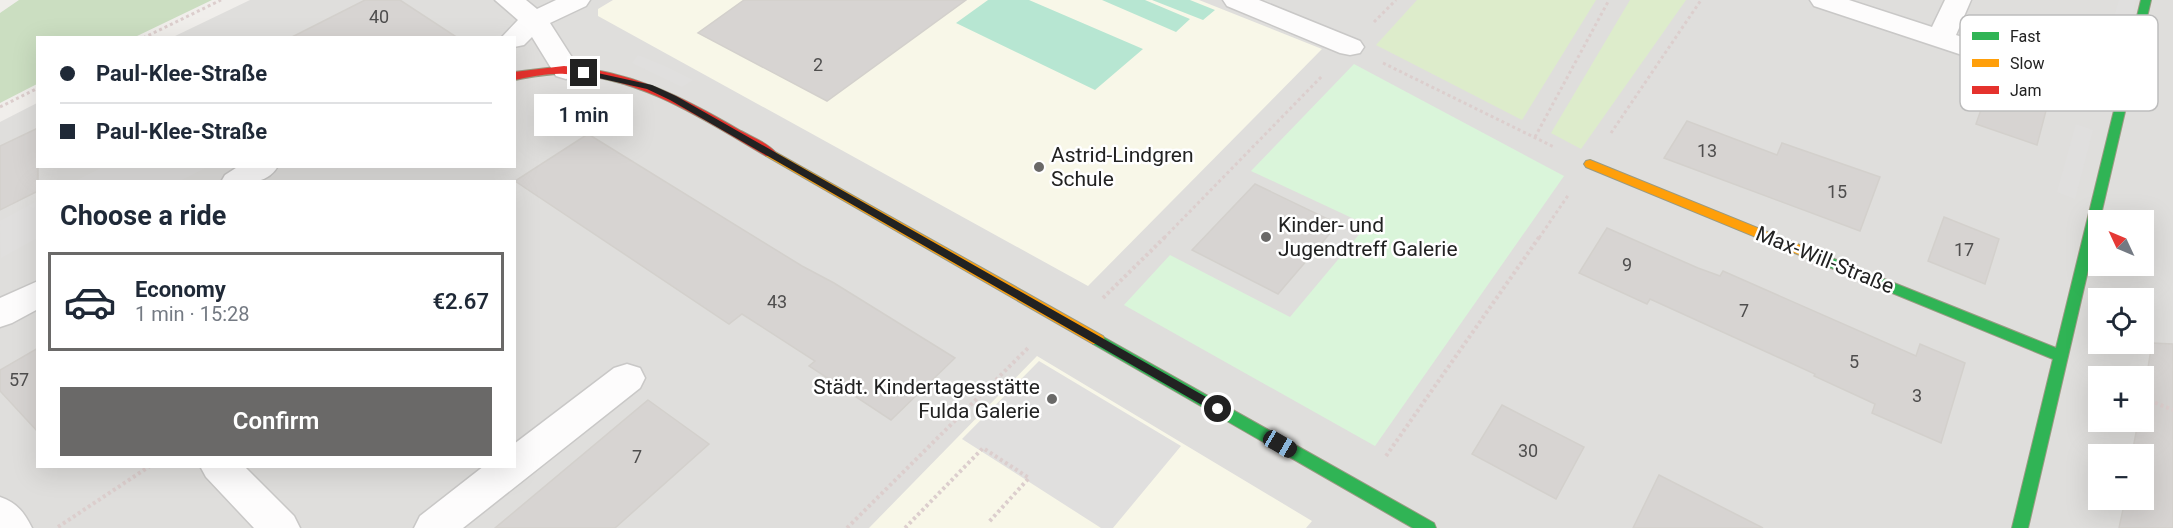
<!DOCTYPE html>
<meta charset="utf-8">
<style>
body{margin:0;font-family:Roboto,sans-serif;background:#f2f2f3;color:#1f2937;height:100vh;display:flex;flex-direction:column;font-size:22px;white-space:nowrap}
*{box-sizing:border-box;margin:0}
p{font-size:20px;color:#747a83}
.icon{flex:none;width:33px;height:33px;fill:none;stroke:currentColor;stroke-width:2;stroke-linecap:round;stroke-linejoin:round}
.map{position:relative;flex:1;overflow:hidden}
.side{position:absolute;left:36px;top:180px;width:480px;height:288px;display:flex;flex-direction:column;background:#fff;border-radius:0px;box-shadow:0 6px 24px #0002}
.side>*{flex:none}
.hud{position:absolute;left:36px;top:36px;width:480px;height:132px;border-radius:0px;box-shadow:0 6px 24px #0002;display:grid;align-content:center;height:132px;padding:0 24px;background:#fff}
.needle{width:39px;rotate:314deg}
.buttons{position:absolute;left:2088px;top:210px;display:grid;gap:12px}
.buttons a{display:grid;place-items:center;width:66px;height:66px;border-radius:0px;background:#fff;box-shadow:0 6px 24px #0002;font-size:30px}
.end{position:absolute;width:27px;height:27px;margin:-14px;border:8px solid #222;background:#fff;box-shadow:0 0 0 3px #fff}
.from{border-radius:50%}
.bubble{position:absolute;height:42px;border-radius:0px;background:#fff;box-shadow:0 6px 24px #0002;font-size:20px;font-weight:600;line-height:42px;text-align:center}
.car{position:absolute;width:18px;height:36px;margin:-18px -9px;border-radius:8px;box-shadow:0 0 4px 2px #0007;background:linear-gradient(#222 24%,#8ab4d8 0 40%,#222 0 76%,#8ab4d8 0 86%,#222 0)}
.hud b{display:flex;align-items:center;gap:21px;height:57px;font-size:22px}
.hud b+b{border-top:2px solid #e0e1e3}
.hud i{width:15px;height:15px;background:#1f2937}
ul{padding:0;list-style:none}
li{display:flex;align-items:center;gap:18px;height:99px;margin:0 12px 9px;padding:0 12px;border:3px solid transparent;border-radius:0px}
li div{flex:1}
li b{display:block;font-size:22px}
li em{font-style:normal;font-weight:600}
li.selected{border-color:#6a6968}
li>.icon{width:54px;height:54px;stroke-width:1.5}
h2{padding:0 24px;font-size:27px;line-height:72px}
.button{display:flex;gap:12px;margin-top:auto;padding:12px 24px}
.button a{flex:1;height:69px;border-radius:0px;background:#6a6968;color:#fff;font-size:24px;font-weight:600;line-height:69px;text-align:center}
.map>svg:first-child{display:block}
.residential{fill:#dfdedc;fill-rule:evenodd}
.education{fill:#f8f7e8}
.grass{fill:#ddeccb}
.forest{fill:#cbdec1}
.park{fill:#daf5da}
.pitch{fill:#b7e6d2}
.parking{fill:#e0dfde}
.building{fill:#d7d4d2;stroke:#d3d0cc;stroke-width:1.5}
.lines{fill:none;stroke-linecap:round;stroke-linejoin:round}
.street-casing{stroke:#c9c8c7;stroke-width:3}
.fast-casing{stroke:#999a82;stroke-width:2}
.slow-casing{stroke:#999a82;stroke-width:2}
.jam-casing{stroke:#999a82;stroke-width:2}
.path-far1{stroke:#dccecd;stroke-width:3;stroke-dasharray:3 3;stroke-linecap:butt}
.path{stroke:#dccecd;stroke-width:4;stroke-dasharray:3 3;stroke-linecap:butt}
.street{fill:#fdfcfc;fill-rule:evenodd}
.fast{fill:#30b455;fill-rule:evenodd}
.slow{fill:#ff9f0a;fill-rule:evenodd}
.jam{fill:#e5322d;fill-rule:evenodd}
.route{fill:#222}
.poi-dot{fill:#6a6968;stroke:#fff;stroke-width:2}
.labels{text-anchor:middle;stroke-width:5;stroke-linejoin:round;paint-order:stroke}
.number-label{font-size:18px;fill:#4f4e4e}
.poi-label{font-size:21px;fill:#222;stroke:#fff;text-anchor:start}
.street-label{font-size:21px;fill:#222;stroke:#fff}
.key{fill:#fff;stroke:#bdbdbd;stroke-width:1.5}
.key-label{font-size:16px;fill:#222}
</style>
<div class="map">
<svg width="2173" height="528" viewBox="0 0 2173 528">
<rect width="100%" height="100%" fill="#f0eeeb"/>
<path class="residential" d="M 250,0 L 2173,0 L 2173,528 L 0,528 L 0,122 L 37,103 L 38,166 L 514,166 L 514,38 L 173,37 ZM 38,182 L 514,182 L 514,466 L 38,466 ZM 2098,220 L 2144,220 L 2144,266 L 2098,266 ZM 2098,298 L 2144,298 L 2144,344 L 2098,344 ZM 2098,376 L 2144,376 L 2144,422 L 2098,422 ZM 2098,454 L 2144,454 L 2144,500 L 2098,500 Z"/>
<path class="education" d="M 613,0 L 1199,0 L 1322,49 L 1088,286 L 598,16 L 598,9 Z
M 1037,356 L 1312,521 L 1306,528 L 869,528 Z"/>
<path class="grass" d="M 1417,0 L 1596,0 L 1522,120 L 1376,45 Z
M 1630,0 L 1686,0 L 1581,149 L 1551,133 Z"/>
<path class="forest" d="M 19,0 L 212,0 L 135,37 L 38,38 L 37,84 L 0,103 L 0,13 Z"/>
<path class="park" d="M 1354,64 L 1564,176 L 1375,446 L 1124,305 L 1170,255 L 1290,317 L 1367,225 L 1251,171 Z"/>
<path class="pitch" d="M 988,0 L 1029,0 L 1143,49 L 1095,90 L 956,23 Z
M 1102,0 L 1145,0 L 1190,19 L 1176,32 Z
M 1152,0 L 1190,0 L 1215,10 L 1203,20 Z"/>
<path class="parking" d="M 2119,0 L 2136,0 L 2117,75 L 2099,69 Z
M 638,55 L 667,67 L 693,80 L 682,87 L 632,63 Z
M 2076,124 L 2093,130 L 2075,199 L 2057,192 Z
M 103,167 L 103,166 L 207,167 L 180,181 L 75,181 Z
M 37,201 L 37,238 L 1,258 L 0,221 Z
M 1039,361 L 1181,446 L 1113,528 L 1101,528 L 962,439 Z"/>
<path class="building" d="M 365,0 L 400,0 L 458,38 L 290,38 Z
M 744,0 L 966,0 L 827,101 L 698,33 Z
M 1990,84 L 2048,103 L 2037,145 L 1976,124 Z
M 1687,121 L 1777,155 L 1782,143 L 1880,177 L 1860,231 L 1664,158 Z
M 38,128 L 38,191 L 0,210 L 0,146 Z
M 588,134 L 802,266 L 834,283 L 955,358 L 891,420 L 809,366 L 815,361 L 742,314 L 729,324 L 515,181 Z
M 1255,184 L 1338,224 L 1278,294 L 1192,250 Z
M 1944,217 L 1999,239 L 1985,284 L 1928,261 Z
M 1607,228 L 1698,268 L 1720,276 L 1723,271 L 1916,356 L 1920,344 L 1965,363 L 1941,443 L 1872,413 L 1875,404 L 1814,376 L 1815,374 L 1650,299 L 1647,304 L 1579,273 Z
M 2152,343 L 2173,344 L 2173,528 L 2119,528 L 2125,500 L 2144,500 L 2144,454 L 2132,454 L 2138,422 L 2144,422 L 2144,392 Z
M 38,348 L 38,432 L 0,391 L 0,370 Z
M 648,400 L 709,444 L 615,528 L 495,528 Z
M 1502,405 L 1584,447 L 1556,499 L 1472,454 Z
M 1659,475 L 1763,528 L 1633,528 Z"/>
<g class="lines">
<g class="street-casing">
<path id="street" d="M 495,0 L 526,0 L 537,9 L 556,0 L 590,0 L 586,6 L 550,23 L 580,70 L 576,76 L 566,79 L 556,76 L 532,37 L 524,45 L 514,47 L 514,38 L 501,38 L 518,20 Z
M 1223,0 L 1259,0 L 1360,41 L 1364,47 L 1360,53 L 1350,55 L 1340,53 L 1227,6 Z
M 1810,0 L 1849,0 L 1932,27 L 1945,0 L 1971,0 L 1956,35 L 2133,93 L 2137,99 L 2133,105 L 2123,108 L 2113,105 L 1814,6 Z
M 239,166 L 278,166 C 266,187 242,182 221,182 L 225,175 Z
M 38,281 L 38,309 L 12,323 L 0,327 L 0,298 Z
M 627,364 L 640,368 L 645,378 L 640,388 L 463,528 L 414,528 L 420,516 L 484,466 L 514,466 L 514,444 L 614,368 Z
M 200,466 L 244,466 L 294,516 L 300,528 L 254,528 L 206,477 Z
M 0,497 C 17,503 24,512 32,528 L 0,528 Z"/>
</g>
<g class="fast-casing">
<path id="fast" d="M 2141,0 L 2151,0 L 2028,528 L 2012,528 L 2053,359 L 1802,256 L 1800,253 L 1807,248 L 1812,250 L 2056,348 Z
M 1098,334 L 1434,523 L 1436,528 L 1413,528 L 1093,344 L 1091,340 L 1093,336 Z"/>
</g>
<g class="slow-casing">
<path id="slow" d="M 770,149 L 1103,336 L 1105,340 L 1103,344 L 1093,344 L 766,156 L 764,153 L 766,150 Z
M 1590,160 L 1812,250 L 1814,253 L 1807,258 L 1802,256 L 1586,167 L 1584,164 L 1586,161 Z"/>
</g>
<g class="jam-casing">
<path id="jam" d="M 564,66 C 632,71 683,97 741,131 C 752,137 768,143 776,153 L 774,156 L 766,156 C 703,119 639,76 565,74 C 548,73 531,77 514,80 L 514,72 Z"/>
</g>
<path class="path-far1" d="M 1374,22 L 1396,0
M 143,38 L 221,0
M 1383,63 L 1554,147
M 0,107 L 38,88
M 1611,133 L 1701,0
M 1535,137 L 1609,0
M 1164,238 L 1323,75
M 1539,238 L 1569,194"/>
<path class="path" d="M 1103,298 L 1166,236
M 2144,398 L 2173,410
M 1386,456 L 1540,236
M 58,527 L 150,466
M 847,528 L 1029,347
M 905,528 L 983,448 L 1029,478 L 988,523"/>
<use href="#street" class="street"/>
<use href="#fast" class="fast"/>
<use href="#slow" class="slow"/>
<use href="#jam" class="jam"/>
</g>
<path class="route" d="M 584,70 L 652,85 L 676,96 L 1222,406 L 1222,412 L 1214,412 L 670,100 L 647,89 L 581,74 L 580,73 Z"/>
<g class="poi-dot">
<circle cx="1039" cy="167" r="6"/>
<circle cx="1266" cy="237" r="6"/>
<circle cx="1052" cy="399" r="6"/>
</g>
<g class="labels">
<g class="number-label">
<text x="379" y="23">40</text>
<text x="818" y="71">2</text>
<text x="1707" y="157">13</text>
<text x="1837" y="198">15</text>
<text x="1964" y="256">17</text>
<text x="1627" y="271">9</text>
<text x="777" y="308">43</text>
<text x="1744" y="317">7</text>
<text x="1854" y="368">5</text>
<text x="19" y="386">57</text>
<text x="1917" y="402">3</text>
<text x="1528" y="457">30</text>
<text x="637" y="463">7</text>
</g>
<g class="poi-label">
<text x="1051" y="162">Astrid-Lindgren<tspan x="1051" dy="24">Schule</tspan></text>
<text x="1278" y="232">Kinder- und<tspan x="1278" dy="24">Jugendtreff Galerie</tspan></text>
<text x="1040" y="394" text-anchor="end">Städt. Kindertagesstätte<tspan x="1040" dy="24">Fulda Galerie</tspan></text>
</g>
<g class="street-label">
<text transform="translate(1825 260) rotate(22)" y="7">Max-Will-Straße</text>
</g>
</g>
<rect x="1960" y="15" width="198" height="96" rx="9" class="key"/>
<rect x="1972" y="32" width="27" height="8" fill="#30b455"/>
<rect x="1972" y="59" width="27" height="8" fill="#ff9f0a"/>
<rect x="1972" y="86" width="27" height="8" fill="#e5322d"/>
<g class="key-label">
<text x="2010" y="42">Fast</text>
<text x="2010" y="69">Slow</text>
<text x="2010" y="96">Jam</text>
</g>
</svg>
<div class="buttons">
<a><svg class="needle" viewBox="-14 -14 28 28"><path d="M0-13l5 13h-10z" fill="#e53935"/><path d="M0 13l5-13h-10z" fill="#747a83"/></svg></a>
<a><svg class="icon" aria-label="locate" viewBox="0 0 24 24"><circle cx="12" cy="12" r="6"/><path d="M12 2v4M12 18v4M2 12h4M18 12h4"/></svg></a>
<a>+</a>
<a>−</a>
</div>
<i class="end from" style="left:1218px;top:409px"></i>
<i class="end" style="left:584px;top:73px"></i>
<div class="bubble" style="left:534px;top:94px;width:99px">1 min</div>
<i class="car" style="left:1280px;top:444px;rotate:120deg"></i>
<div class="hud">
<b><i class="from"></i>Paul-Klee-Straße</b>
<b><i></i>Paul-Klee-Straße</b>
</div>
<section class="side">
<h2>Choose a ride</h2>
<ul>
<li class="selected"><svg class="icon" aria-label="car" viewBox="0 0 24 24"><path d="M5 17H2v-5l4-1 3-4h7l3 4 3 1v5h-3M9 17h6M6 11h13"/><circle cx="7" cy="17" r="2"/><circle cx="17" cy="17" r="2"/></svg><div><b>Economy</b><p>1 min · 15:28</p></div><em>€2.67</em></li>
</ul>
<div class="button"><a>Confirm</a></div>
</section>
</div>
